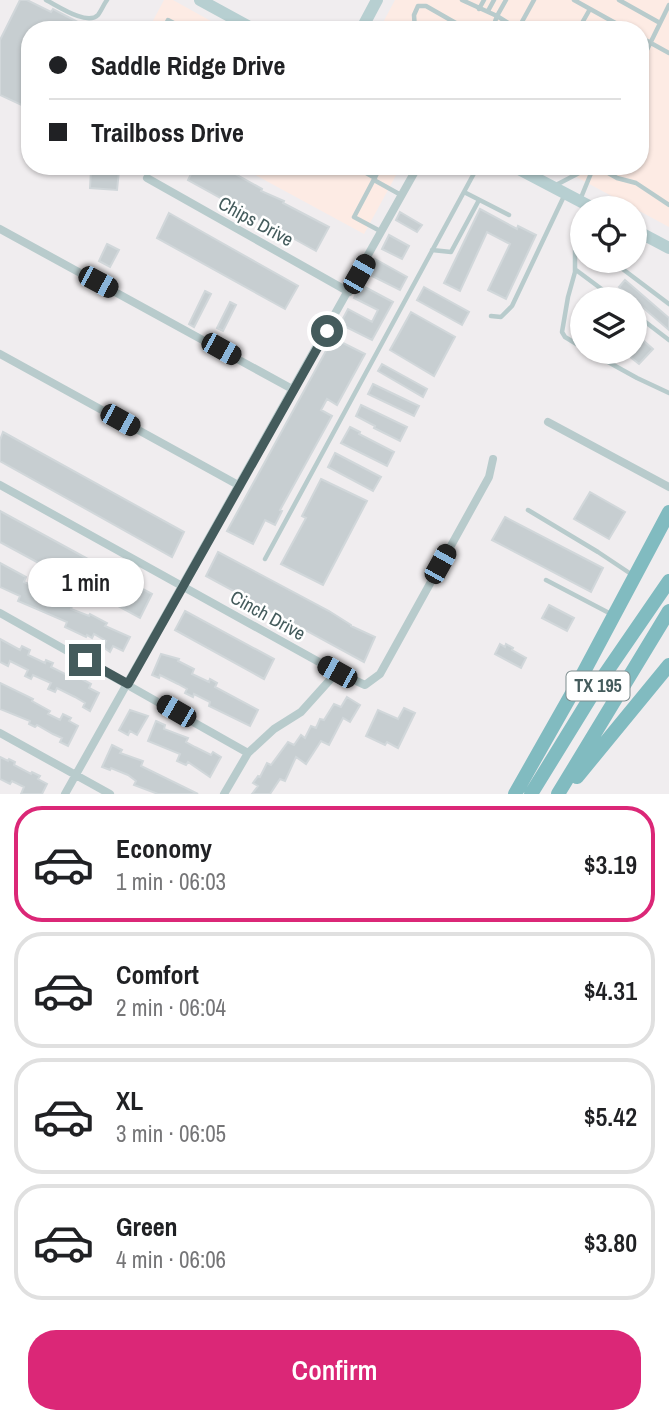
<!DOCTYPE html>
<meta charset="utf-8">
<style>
body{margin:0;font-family:"Archivo Narrow",sans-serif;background:#f2f2f2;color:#202124;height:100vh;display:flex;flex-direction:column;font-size:26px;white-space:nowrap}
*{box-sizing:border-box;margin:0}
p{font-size:23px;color:#757577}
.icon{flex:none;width:38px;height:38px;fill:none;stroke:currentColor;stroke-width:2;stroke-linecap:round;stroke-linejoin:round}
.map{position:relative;height:794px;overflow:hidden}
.drawer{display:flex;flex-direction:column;background:#fff;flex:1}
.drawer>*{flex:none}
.hud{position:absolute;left:21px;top:21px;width:628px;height:154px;border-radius:28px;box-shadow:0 2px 5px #0004;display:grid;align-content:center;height:154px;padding:0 28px;background:#fff}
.fabs{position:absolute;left:570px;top:196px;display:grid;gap:14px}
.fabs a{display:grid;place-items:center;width:77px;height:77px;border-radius:50%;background:#fff;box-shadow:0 2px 5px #0004;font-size:35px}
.end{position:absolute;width:32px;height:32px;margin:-16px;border:9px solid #445b5c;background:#fff;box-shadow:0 0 0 4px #fff}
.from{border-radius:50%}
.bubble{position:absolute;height:49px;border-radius:24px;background:#fff;box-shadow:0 2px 5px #0004;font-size:23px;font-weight:600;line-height:49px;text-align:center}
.car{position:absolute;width:21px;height:42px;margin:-21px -10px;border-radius:9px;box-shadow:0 0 5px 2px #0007;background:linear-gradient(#222 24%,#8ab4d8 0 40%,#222 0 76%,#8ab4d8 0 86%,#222 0)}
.hud b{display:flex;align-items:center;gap:24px;height:66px;font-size:26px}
.hud b+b{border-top:2px solid #e0e0e0}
.hud i{width:18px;height:18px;background:#202124}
ul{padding:12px 0 0;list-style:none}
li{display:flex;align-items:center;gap:21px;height:116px;margin:0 14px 10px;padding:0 14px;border:4px solid #e0e0e0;border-radius:28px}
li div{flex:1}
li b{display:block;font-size:26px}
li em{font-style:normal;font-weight:600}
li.on{border-color:#db2777}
li>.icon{width:63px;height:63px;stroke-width:1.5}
.action{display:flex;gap:14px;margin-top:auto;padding:14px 28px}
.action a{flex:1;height:80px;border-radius:28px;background:#db2777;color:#fff;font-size:28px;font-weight:600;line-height:80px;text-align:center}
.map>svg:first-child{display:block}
.commercial{fill:#fdebe4}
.building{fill:#c7ced1;stroke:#d1d7da;stroke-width:2}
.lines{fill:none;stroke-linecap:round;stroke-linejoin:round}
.lane{stroke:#b8cbcc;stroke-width:4.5}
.street{stroke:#b8cbcc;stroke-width:8}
.secondary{stroke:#b7cfd1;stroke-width:12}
.highway{stroke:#81bbc0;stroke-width:14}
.route{stroke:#445b5c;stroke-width:9}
.labels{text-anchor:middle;stroke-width:5;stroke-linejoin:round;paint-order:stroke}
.shield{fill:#fff;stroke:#7c8c8d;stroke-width:2}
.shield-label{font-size:18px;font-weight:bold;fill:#445b5c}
.street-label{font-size:19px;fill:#445b5c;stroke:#fff}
</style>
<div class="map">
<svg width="669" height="794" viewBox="0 0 669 794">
<rect width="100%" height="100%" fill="#f0edef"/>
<path class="commercial" d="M 164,0 L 173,0 L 227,30 L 148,30 Z
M 395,0 L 669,0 L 669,227 L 556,166 L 640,166 L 640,30 L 379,30 Z
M 239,166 L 401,166 L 364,234 Z"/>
<path class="building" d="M 20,0 L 27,0 L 51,12 L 53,9 L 93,30 L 30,30 L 30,109 L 0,95 L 0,40 Z
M 195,166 L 221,166 L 262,189 L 261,191 L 284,201 L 283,203 L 329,227 L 316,251 L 188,180 Z
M 91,169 L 119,171 L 117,190 L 90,188 Z
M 480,209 L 517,229 L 518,226 L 536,235 L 506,299 L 488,290 L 510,244 L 487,232 L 460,291 L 444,283 Z
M 400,212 L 422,225 L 417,232 L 396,220 Z
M 169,213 L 298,286 L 285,309 L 157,238 Z
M 389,235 L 409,246 L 402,259 L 382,249 Z
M 107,244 L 119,250 L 110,267 L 99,261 Z
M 375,259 L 407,277 L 400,290 L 368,274 Z
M 625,280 L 669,318 L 669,330 L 619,287 Z
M 361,285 L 393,302 L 372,340 L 340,324 L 348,309 L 372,322 L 378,310 L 354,298 Z
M 424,287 L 469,312 L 462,325 L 417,300 Z
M 205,291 L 211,294 L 194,327 L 189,324 Z
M 230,302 L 236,305 L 223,331 L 217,328 Z
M 411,312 L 455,337 L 434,376 L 390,350 Z
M 635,333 L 653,349 L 639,364 L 629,356 L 635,352 Z
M 333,338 L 365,354 L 337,405 L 327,399 L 321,410 L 332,416 L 280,510 L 282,511 L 275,525 L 265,520 L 253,544 L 227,531 Z
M 382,364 L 427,389 L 423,397 L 378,371 Z
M 373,384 L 419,406 L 414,416 L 368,394 Z
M 361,405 L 407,427 L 400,441 L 374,428 L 375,426 L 356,416 Z
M 350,427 L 360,432 L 359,434 L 394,452 L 387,466 L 341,443 Z
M 3,432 L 184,532 L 172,557 L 0,461 L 0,440 Z
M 335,453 L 381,477 L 373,491 L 328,467 Z
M 321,479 L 367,501 L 323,585 L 281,564 L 306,518 L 302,516 Z
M 590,492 L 625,512 L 609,539 L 574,519 Z
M 0,511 L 152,594 L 140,618 L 0,542 Z
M 505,517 L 603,568 L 591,592 L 492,540 Z
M 218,552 L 329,611 L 351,625 L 351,626 L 375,637 L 364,662 L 206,576 Z
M 0,563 L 26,577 L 24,582 L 73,603 L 71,609 L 89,616 L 90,614 L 107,623 L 105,626 L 130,637 L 123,651 L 113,646 L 110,652 L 103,647 L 106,641 L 94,634 L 92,638 L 87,635 L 86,637 L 65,627 L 67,622 L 18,601 L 20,596 L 0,587 Z
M 549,605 L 574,618 L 567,631 L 542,618 Z
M 185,611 L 274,659 L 264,679 L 175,630 Z
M 0,639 L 20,650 L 22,646 L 30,650 L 28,655 L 45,663 L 46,660 L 53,663 L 51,667 L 67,675 L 69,672 L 91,684 L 89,688 L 99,693 L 90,711 L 83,707 L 85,703 L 75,697 L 57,688 L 55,692 L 48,689 L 51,683 L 33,675 L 31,679 L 25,676 L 28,670 L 10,661 L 8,666 L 0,662 Z
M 500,644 L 505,647 L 506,644 L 513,648 L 512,650 L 526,658 L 521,668 L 495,654 Z
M 161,654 L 179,659 L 178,661 L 194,669 L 192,674 L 209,682 L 210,679 L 217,683 L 215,687 L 258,710 L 250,726 L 209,706 L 210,702 L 194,694 L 193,697 L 185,693 L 187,689 L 178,684 L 160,675 L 159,678 L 152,675 Z
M 0,683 L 33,699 L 32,701 L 50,711 L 48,714 L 60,720 L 63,714 L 71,718 L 69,721 L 78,726 L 68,746 L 60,742 L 62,738 L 53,734 L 37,725 L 35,727 L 29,724 L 30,721 L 0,709 Z
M 347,697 L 360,705 L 350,722 L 343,718 L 329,745 L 321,741 L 306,764 L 296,757 L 285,781 L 280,779 L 270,794 L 252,794 L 258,786 L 253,783 L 258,776 L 260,777 L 267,763 L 271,765 L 288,742 L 294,745 L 301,735 L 305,738 L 311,726 L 316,728 L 320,719 L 324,720 L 334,704 L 341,707 Z
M 404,708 L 415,713 L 398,748 L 387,742 L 385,745 L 366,736 L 378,710 L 398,719 Z
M 130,710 L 148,716 L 137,735 L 130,731 L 128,735 L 119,730 Z
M 156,721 L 165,725 L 164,729 L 188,738 L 186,742 L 195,747 L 211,755 L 213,752 L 221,757 L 210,777 L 188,762 L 186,765 L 177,761 L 180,754 L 148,741 Z
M 112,745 L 122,750 L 120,753 L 143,761 L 141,766 L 198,794 L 158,794 L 134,785 L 136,781 L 128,775 L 111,768 L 110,770 L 102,767 Z
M 0,757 L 8,761 L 9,759 L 15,762 L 14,765 L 31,774 L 32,772 L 40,776 L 38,779 L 47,784 L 42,794 L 21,794 L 24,787 L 12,781 L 10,784 L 0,779 Z"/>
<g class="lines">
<path class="lane" d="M 46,0 C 58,6 87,26 98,15 C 101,11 104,4 107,0
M 462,0 L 497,16 L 492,30
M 506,0 L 497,16 L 518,29 L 534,0
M 574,0 L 628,30
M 619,0 L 660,23
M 479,9 L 484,0
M 488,11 L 494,0
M 163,30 L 168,20 L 187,30
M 415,30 L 414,15 L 418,6 L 426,6 L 468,30
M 578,30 L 590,9
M 640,37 L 669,53
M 640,64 L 669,5
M 354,166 L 375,178
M 381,166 L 354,217 L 382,232
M 596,166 L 617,178 L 636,183 L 669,205
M 374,180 L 401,195
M 556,185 L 579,173 L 582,166
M 464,192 L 509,215
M 580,200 L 594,166
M 583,223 L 575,238 L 575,272 L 568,297 L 562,332 L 565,337 L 583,348
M 432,250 L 451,252 L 479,200
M 612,261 L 669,304
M 576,270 L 615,299
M 635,314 L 669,340
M 491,316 L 501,317 L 512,306 L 565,194
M 590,352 L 637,378 L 669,393
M 528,510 L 598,552 L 634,576
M 265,559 L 478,166
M 546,580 L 611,614"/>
<path class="street" d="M 147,178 L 349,292
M 0,229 L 294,390
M 0,354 L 240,486
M 548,422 L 669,487
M 0,485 L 337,672 L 365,685 L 380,674 L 489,477 L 493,459
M 0,613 L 248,753
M 0,733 L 110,794
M 65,794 L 418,166
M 224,794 L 248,753 L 274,729 L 301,712 L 337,672"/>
<path class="secondary" d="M 200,0 L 255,30
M 361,30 L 377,0
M 513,166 L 593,208
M 635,230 L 669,248"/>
<path class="highway" d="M 577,777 L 669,665
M 515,794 L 579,681 L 669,512
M 531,794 L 603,677 L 669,581
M 558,794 L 669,611"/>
</g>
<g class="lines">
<path class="route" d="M 85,660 L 128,684 L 327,331"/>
</g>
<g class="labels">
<rect class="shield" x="566.5" y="671.5" width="63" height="29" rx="5"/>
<g class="shield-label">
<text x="598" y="692">TX 195</text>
</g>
<g class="street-label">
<text transform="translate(256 221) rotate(29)" y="7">Chips Drive</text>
<text transform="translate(268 615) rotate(29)" y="7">Cinch Drive</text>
</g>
</g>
</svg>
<div class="fabs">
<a><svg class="icon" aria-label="locate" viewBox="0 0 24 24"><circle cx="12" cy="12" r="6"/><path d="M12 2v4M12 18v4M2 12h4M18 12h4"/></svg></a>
<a><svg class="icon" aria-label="layers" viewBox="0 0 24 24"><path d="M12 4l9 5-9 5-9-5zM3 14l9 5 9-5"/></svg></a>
</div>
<i class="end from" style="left:327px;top:331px"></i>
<i class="end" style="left:85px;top:660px"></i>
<div class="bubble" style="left:28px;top:558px;width:116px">1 min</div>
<i class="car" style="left:359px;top:274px;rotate:30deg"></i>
<i class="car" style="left:98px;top:282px;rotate:118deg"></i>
<i class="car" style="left:221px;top:349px;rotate:119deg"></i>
<i class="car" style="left:120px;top:420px;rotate:119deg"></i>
<i class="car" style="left:440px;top:564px;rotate:29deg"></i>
<i class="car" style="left:337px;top:672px;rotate:299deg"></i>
<i class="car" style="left:176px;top:711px;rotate:300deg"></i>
<div class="hud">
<b><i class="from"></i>Saddle Ridge Drive</b>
<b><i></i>Trailboss Drive</b>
</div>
</div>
<section class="drawer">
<ul>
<li class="on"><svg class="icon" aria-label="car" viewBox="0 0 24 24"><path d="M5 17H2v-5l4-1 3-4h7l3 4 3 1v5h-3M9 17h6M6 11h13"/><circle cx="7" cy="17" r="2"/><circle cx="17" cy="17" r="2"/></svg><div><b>Economy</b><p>1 min · 06:03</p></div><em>$3.19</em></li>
<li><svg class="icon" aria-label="car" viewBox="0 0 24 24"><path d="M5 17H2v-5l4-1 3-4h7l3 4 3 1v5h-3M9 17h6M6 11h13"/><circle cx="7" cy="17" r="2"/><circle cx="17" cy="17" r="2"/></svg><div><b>Comfort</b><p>2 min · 06:04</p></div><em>$4.31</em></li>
<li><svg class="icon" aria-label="car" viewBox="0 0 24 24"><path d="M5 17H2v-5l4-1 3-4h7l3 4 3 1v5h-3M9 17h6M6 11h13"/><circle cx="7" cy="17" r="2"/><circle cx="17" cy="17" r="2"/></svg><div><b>XL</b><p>3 min · 06:05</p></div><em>$5.42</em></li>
<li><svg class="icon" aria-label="car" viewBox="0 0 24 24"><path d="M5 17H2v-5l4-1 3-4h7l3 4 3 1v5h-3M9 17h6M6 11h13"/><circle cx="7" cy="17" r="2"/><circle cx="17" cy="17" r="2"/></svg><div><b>Green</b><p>4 min · 06:06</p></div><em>$3.80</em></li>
</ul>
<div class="action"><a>Confirm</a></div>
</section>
